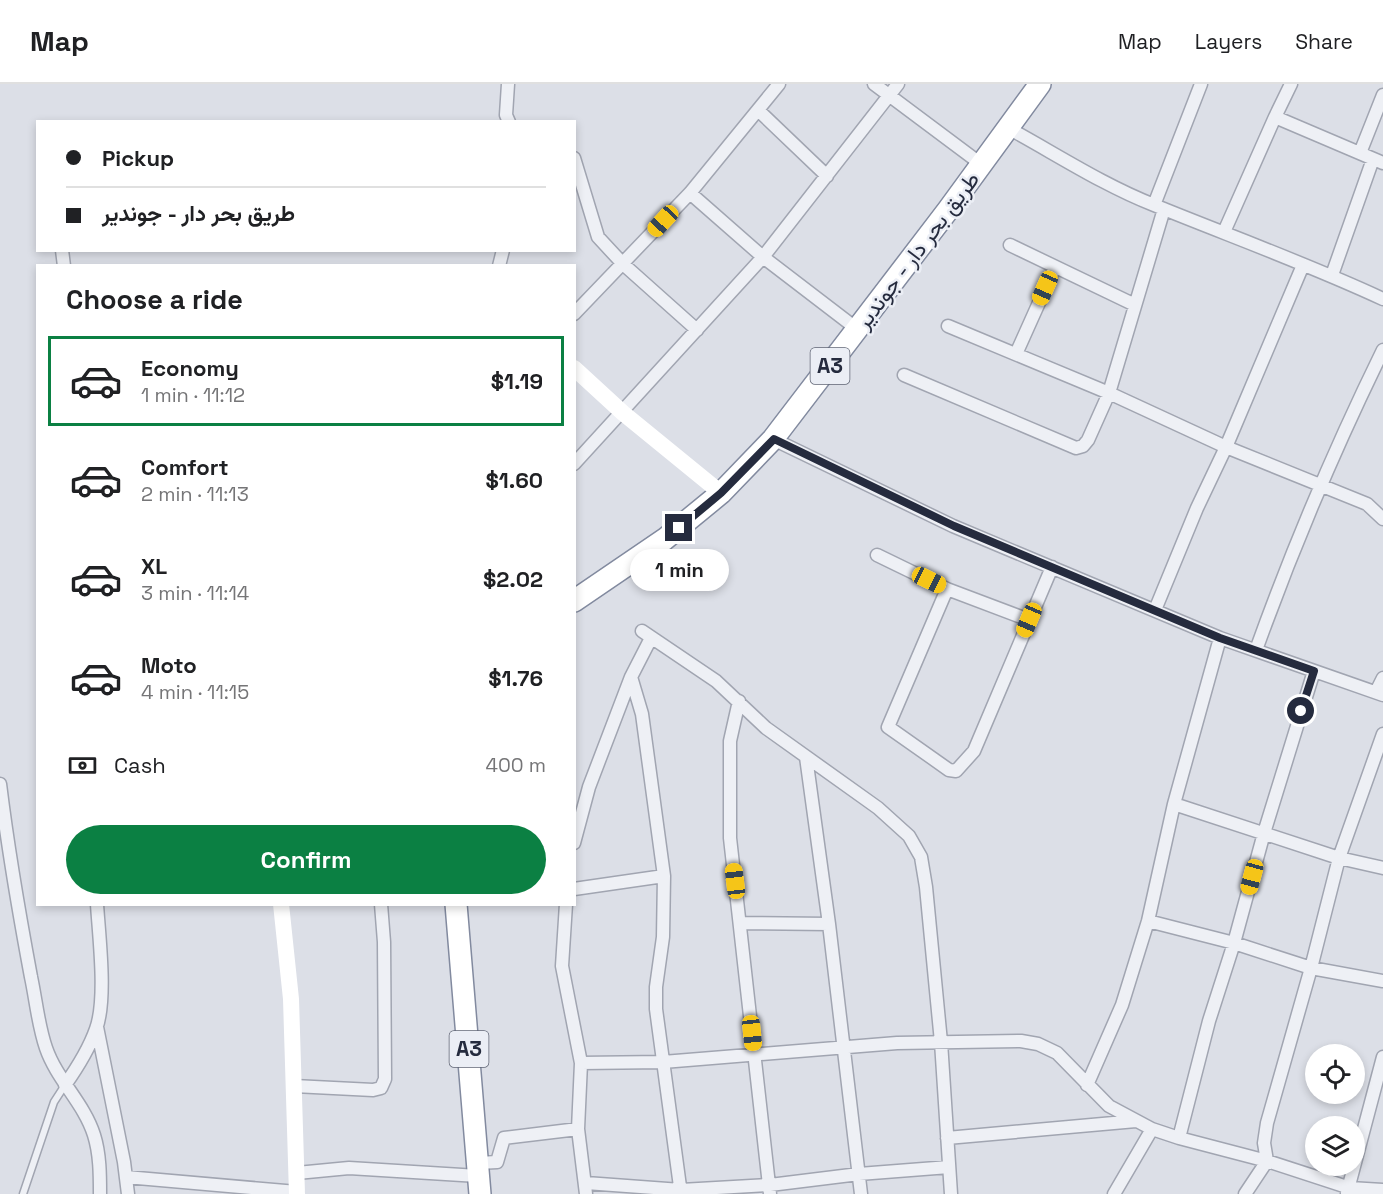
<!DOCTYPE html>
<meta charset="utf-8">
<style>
body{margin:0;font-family:"Space Grotesk",Vazirmatn,sans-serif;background:#f6f6f6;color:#202124;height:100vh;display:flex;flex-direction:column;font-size:22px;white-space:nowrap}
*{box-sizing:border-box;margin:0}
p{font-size:20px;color:#757577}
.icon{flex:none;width:33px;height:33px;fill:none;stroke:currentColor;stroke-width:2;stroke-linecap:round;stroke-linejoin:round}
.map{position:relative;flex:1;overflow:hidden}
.details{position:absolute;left:36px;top:180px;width:540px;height:642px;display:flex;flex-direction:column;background:#fff;border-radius:0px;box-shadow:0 3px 9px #0003}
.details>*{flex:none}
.banner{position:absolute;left:36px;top:36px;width:540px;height:132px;border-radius:0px;box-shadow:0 3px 9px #0003;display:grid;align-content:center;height:132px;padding:0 30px;background:#fff}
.controls{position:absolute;left:1305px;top:960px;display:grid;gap:12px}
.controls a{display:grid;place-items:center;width:60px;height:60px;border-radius:50%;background:#fff;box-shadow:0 3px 9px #0003;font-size:30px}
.end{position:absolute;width:27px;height:27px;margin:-14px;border:8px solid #252b3e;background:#fff;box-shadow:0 0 0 3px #fff}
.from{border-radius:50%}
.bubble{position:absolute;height:42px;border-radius:21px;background:#fff;box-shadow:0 3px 9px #0003;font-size:20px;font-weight:700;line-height:42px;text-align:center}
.car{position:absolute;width:18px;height:36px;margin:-18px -9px;border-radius:8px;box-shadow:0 0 4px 2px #0007;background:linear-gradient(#f5c518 24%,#345 0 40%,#f5c518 0 76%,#345 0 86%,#f5c518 0)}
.banner b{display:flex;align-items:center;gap:21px;height:57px;font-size:22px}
.banner b+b{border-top:2px solid #e0e0e0}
.banner i{width:15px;height:15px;background:#202124}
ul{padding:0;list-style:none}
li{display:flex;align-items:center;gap:18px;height:90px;margin:0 12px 9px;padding:0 18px;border:3px solid transparent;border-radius:0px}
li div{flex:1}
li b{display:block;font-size:22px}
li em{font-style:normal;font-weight:700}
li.on{border-color:#0b8043}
li>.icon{width:54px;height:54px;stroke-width:1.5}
h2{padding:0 30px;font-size:27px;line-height:72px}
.pay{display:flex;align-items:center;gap:15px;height:66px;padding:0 30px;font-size:22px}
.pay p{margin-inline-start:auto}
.action{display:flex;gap:12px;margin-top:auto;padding:12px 30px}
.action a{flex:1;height:69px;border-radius:36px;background:#0b8043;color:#fff;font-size:24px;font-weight:700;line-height:69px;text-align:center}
header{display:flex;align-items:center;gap:36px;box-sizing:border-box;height:84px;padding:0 30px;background:#fff;border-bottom:2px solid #e0e0e0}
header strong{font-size:28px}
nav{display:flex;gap:33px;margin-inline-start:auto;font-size:21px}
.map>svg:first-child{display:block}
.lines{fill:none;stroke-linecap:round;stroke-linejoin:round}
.lane-casing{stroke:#a1a5b1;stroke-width:9}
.street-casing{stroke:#a1a5b1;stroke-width:15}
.highway-casing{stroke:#828a9f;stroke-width:24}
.lane{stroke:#eef0f5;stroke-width:6}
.street{stroke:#eef0f5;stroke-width:12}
.secondary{stroke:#fff;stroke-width:16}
.highway{stroke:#fff;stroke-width:21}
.route{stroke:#252b3e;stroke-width:8}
.labels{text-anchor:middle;stroke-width:5;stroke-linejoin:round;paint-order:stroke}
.shield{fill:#ebeef5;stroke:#606675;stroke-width:1.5}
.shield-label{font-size:21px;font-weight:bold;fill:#252b3e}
.street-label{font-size:22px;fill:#252b3e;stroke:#ebeef5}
</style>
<header>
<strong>Map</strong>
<nav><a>Map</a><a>Layers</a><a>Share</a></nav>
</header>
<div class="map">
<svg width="1383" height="1110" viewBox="0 0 1383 1110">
<rect width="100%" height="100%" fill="#dcdfe7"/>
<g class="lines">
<g class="lane-casing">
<path id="lane" d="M 23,1110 L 54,1018 L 65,1001"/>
</g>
<g class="street-casing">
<path id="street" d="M 508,0 L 506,31 L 509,38
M 874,0 L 981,80
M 758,26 L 827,92
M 1275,33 L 1383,79
M 1008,44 C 1056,70 1103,101 1154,121 C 1230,152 1308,180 1383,215
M 1360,69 L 1383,11
M 574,74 L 598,153 L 623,180 L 697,246
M 690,109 L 763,173 L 857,245
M 1154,121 L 1201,0
M 1224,148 L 1275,33 L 1291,0
M 1010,161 L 1135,221
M 62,166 L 64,182
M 499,182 L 503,166
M 1332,191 L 1373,75
M 574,230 L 690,109 L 779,0
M 948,242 L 1109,309 L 1226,363 L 1367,420 L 1383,435
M 1016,270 L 1055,183
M 904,291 L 1076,364 L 1083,362 L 1088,356 L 1109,309 L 1164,125
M 773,355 L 953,442 L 1220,554 L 1383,611
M 574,380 L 763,173 L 898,0
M 877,471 L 947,505 L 1029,536
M 947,505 L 888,643 L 949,686 L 956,687 L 974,667 L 1052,483
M 1155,526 L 1197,424 L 1226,363 L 1303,181
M 642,547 L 716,597 L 766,644 L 878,724 L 909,752 L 921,773 L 926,803 L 941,958 L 951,1110
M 1256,566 C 1293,463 1335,364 1383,266
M 631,593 L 642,630 L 664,792 L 663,853 L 656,903 L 656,925 L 681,1110
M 1376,608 L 1383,594
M 739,617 L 730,657 L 730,754 L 770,1110
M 806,673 L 829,840 L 861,1110
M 0,700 C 8,765 19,829 31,893 C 36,916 38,941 46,964 C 57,996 84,1019 94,1051 C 100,1070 100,1091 100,1110
M 1174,720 L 1339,774 L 1383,784
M 574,759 L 589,703 L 631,593 L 651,554
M 574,805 L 664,792
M 566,820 L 562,882 L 581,979 L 578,1045 L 586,1110
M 1148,837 L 1234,859 L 1311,884 L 1383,897
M 740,839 L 829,840
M 97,943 L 124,1078 L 128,1110
M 581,979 L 663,978 L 897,959 L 1021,957 L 1038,960 L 1057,969 L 1109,1022 L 1152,1045 L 1114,1110
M 65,1001 C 77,984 89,965 96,945 C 107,915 99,853 97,820
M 1087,1001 L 1122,921 L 1148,837 L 1174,720 L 1220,554
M 294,1002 L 373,1006 L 381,1004 L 385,995 L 384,858 L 381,820
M 1152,1045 L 1179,1054 L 1267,1077 L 1350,1104 L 1383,1106
M 947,1054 L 1136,1037
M 1179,1054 L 1209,937 L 1234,859 L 1264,749 L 1314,587
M 478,1079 L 497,1078 L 504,1054 L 578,1045
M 297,1089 L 349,1084 L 478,1092
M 126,1093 L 297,1108
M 586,1099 L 681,1106 L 770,1101 L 859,1090 L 949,1083
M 1347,1109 L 1383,973
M 1245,1110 L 1267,1077 L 1264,1059 L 1267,1039 L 1311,884 L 1339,774 L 1383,650"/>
</g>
<g class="highway-casing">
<path id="highway" d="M 574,517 L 665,455 L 721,409 L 773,355 L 948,126 L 1040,0
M 456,820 L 480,1110"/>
</g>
<use href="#lane" class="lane"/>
<use href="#street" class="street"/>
<path class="secondary" d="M 574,284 L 623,329 L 721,409
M 281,820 L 291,915 L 297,1110"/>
<use href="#highway" class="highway"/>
</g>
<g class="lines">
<path class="route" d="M 679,444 L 721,409 L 774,355 L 954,442 L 1220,554 L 1314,587 L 1301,627"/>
</g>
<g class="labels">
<g class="shield">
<rect x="810.5" y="264" width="39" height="36" rx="4.5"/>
<rect x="449.5" y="947" width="39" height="36" rx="4.5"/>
</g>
<g class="shield-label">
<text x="830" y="289">A3</text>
<text x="469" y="972">A3</text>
</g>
<g class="street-label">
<text transform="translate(917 166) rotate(-53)" y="8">طريق بحر دار - جوندير</text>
</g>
</g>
</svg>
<div class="controls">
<a><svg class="icon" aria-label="locate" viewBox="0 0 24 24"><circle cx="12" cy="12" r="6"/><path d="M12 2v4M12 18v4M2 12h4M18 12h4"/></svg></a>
<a><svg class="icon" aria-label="layers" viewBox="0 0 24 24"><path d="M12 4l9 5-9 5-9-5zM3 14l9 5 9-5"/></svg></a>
</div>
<i class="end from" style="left:1301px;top:627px"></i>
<i class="end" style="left:679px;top:444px"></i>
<div class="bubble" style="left:630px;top:465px;width:99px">1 min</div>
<i class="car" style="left:663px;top:137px;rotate:223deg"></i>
<i class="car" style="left:1045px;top:204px;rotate:204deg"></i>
<i class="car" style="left:929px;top:496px;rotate:116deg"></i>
<i class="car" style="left:1029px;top:536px;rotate:203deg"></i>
<i class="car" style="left:1252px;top:793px;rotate:195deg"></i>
<i class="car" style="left:735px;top:797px;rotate:353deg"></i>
<i class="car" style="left:752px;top:949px;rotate:174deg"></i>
<div class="banner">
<b><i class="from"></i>Pickup</b>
<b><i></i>طريق بحر دار - جوندير</b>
</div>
<section class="details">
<h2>Choose a ride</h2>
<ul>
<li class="on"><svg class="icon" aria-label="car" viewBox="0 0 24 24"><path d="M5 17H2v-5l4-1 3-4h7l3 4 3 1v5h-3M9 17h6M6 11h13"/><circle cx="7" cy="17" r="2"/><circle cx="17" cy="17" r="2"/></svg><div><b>Economy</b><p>1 min · 11:12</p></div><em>$1.19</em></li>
<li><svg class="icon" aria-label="car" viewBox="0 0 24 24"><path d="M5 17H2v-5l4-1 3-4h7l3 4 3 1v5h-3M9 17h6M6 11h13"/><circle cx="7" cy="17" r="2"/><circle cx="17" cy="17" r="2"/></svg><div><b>Comfort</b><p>2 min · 11:13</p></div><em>$1.60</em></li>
<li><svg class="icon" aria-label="car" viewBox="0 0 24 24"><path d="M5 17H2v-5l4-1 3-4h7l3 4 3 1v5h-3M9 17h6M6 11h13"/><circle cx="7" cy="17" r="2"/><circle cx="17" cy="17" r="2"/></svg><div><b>XL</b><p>3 min · 11:14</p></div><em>$2.02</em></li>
<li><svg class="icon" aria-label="car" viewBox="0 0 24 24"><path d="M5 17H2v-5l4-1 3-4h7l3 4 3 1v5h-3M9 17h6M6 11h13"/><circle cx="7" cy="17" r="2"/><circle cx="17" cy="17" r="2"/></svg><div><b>Moto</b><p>4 min · 11:15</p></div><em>$1.76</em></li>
</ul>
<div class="pay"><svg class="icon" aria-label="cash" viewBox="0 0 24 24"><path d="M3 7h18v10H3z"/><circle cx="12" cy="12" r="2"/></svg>Cash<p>400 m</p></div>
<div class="action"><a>Confirm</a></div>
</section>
</div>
